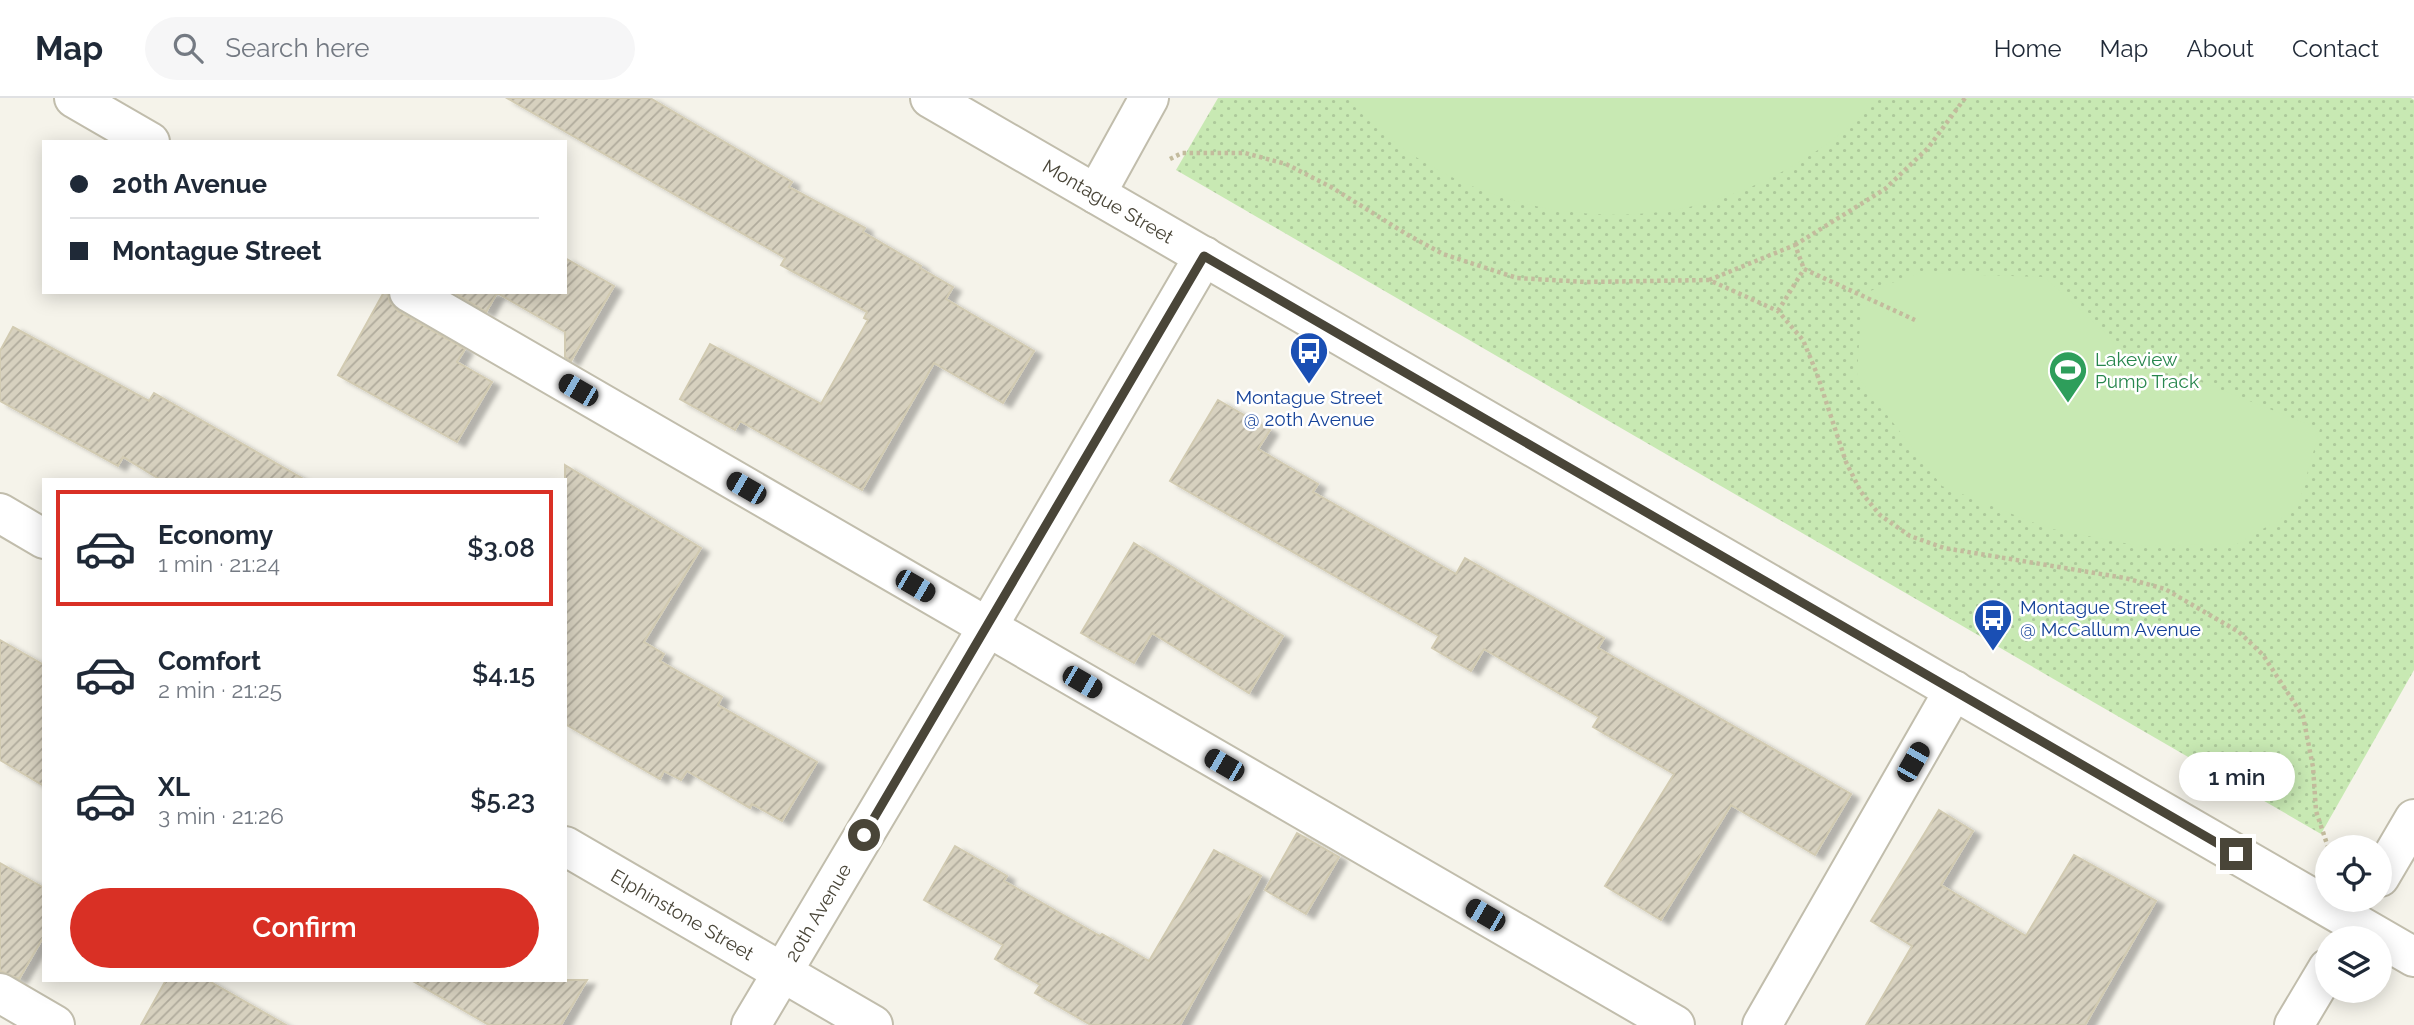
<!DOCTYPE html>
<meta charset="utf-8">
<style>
body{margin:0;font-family:Raleway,sans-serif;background:#f6f6f7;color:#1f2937;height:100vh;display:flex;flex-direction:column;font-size:26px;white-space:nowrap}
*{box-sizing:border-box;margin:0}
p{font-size:23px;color:#747a83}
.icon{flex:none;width:38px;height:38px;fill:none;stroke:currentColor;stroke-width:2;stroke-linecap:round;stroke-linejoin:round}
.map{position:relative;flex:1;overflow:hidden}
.sheet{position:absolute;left:42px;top:380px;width:525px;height:504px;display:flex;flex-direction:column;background:#fff;border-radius:0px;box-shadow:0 4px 18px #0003}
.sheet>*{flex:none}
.top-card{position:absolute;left:42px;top:42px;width:525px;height:154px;border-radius:0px;box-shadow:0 4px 18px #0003;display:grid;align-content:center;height:154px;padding:0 28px;background:#fff}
.tools{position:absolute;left:2315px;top:737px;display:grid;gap:14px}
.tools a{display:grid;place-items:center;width:77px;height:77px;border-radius:50%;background:#fff;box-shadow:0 4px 18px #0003;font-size:35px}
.end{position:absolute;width:32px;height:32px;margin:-16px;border:9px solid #494538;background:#fff;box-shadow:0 0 0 4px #fff}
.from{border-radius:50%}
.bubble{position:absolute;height:49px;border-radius:24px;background:#fff;box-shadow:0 4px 18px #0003;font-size:23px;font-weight:600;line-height:49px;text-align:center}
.car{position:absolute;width:21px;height:42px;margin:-21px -10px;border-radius:9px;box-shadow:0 0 5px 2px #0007;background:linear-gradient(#222 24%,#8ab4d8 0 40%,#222 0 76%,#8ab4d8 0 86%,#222 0)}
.top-card b{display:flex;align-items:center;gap:24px;height:66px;font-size:26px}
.top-card b+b{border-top:2px solid #e0e1e3}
.top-card i{width:18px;height:18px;background:#1f2937}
ul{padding:12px 0 0;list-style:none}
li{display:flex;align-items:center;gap:21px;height:116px;margin:0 14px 10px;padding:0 14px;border:4px solid transparent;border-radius:0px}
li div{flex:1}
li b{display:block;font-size:26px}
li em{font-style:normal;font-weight:600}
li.selected{border-color:#d93025}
li>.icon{width:63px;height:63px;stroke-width:1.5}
.button{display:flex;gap:14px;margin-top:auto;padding:14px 28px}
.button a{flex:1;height:80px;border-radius:42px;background:#d93025;color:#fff;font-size:28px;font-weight:600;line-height:80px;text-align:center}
header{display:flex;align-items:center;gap:42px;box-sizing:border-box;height:98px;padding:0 35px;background:#fff;border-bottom:2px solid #e0e1e3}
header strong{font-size:33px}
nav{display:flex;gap:38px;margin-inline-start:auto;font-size:24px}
.search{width:490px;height:63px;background:#f6f6f7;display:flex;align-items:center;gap:18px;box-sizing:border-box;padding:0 24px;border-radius:38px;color:#747a83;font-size:26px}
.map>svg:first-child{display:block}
.park{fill:url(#park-dots)}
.garden{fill:#c8e9b3}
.building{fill:url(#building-hatch);stroke:#d2cbb2;stroke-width:2;filter:url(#shadow)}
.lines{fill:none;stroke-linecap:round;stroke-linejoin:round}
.minor-casing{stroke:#c1bdac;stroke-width:42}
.path{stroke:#c3bb9d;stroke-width:4.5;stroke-dasharray:3.5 3.5;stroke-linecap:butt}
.minor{stroke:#fff;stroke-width:38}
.route{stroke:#494538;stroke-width:9}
.labels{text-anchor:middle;stroke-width:5;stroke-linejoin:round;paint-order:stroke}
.street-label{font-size:19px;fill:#494538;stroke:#fff}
.leisure-label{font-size:19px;fill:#27864d;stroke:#fff;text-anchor:start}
.transit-label{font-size:19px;fill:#164399;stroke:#fff}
</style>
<header>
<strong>Map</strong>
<div class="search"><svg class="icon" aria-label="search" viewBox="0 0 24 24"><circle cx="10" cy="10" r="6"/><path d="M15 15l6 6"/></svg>Search here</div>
<nav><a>Home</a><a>Map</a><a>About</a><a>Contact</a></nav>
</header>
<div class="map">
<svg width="2414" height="927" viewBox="0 0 2414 927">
<defs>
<pattern id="park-dots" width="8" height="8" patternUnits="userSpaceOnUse" patternTransform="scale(1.75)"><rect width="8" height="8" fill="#c8e9b3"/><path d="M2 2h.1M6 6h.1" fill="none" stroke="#adc99b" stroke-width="1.8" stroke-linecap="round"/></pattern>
<pattern id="building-hatch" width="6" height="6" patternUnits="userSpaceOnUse" patternTransform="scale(1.75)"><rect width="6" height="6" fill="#d7d1bf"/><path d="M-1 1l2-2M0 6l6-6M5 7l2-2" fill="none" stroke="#b0ab9c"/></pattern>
<filter id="shadow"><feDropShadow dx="8" dy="4.5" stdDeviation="2" flood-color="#0004"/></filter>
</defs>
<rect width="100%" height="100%" fill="#f5f3ea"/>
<path class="park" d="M 1218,0 L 2411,0 L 2414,2 L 2414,572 L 2321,736 L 1176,72 Z"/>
<path class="garden" d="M 1347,0 L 1880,0 C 1833,50 1757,95 1689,109 C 1568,135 1429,94 1347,0 Z
M 1919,175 L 2044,179 L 2108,237 L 2134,272 L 2196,282 L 2320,331 L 2297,411 L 2237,446 L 2139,448 L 2047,430 L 1942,388 L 1857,278 L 1862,196 Z"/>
<path class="building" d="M 507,0 L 650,0 L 792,84 L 789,89 L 865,130 L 863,134 L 921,168 L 920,170 L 953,189 L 946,201 L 1034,253 L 1003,305 L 934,265 L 862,392 L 740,323 L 735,332 L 680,301 L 710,246 L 821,306 L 868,222 L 864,220 L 867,214 L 781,167 L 785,160 Z
M 565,160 L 614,188 L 571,263 L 565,259 L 565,234 L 497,195 L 486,214 L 453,194 L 565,194 Z
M 384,194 L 387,194 L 390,204 L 398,213 L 465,251 L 457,264 L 492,284 L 457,344 L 338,277 Z
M 13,229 L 149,303 L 154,295 L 305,382 L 161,382 L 123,359 L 118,368 L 0,303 L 0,253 Z
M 1218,302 L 1270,332 L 1258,351 L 1318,386 L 1313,394 L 1456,476 L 1465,460 L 1604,540 L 1598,550 L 1851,696 L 1815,757 L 1731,707 L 1661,822 L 1605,788 L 1674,676 L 1593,629 L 1599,619 L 1484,551 L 1471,573 L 1432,550 L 1439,538 L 1170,383 Z
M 565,367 L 701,450 L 644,544 L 664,556 L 660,563 L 722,599 L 718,607 L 817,664 L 782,723 L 752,706 L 750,710 L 687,673 L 681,682 L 664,673 L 660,681 L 565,626 Z
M 1134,445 L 1283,538 L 1249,595 L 1152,535 L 1134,565 L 1081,535 Z
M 0,542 L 44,567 L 44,688 L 0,662 Z
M 1939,712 L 1973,733 L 1941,787 L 2026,838 L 2074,757 L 2156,803 L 2085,927 L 1866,927 L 1912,848 L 1871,823 Z
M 1297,735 L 1339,759 L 1306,816 L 1265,792 Z
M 955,748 L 1007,778 L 1004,783 L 1100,838 L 1102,836 L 1149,863 L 1214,752 L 1261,778 L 1180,927 L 1091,927 L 1035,895 L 1040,887 L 995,861 L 1003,847 L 924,802 Z
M 0,765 L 44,790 L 44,838 L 19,881 L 0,873 Z
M 166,882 L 207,882 L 286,927 L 141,927 Z
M 411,882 L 587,882 L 561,927 L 489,927 Z"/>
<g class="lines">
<g class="minor-casing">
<g id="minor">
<path d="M 74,0 L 150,44"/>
<path id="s1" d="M 930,0 L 2414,859"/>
<path d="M 1096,96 L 1149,0"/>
<path d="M 409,194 L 1675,927"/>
<path d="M 0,415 L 44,441"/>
<path id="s2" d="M 565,748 L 873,927"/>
<path d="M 2380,779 L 2414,721"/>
<path d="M 0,895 L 55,927"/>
<path id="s3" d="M 751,927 L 987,530 L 1204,158"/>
<path d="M 1762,927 L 1954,592"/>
<path d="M 2294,927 L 2328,870"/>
</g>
</g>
<path class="path" d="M 1170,61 L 1182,55 L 1245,55 L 1286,66 L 1331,89 L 1408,137 L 1443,156 L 1517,180 L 1586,184 L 1709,182 L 1778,213 L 1803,242 L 1817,276 L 1846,364 L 1861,394 L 1880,417 L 1910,438 L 1944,450 L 2125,480 L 2165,491 L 2239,534 L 2263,557 L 2303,618 L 2313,669 L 2316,713 L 2328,749
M 1795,147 L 1885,91 L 1928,50 L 1965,0
M 1804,171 L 1915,222
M 1709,182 L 1795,147 L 1804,171
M 1778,213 L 1804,171"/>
<use href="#minor" class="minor"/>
</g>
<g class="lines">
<path class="route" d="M 864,737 L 1204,158 L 2236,756"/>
</g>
<defs>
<g id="bus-pin" transform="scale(2.0125)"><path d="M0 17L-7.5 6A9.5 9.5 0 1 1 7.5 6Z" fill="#1a4fb4" stroke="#fff"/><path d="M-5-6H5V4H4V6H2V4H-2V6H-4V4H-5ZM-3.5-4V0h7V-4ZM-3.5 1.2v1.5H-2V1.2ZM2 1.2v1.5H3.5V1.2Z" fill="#fff"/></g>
<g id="stadium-pin" transform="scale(2.0125)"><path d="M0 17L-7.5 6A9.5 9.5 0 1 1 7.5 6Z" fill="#2e9e5b" stroke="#fff"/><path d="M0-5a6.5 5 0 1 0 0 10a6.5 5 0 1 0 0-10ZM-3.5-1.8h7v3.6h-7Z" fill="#fff"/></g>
</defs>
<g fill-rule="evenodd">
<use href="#bus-pin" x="1309" y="253"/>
<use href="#stadium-pin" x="2068" y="272"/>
<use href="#bus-pin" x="1993" y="520"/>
</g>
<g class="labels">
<g class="street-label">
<text dy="7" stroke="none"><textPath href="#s1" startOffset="206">Montague Street</textPath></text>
<text dy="7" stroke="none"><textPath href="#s3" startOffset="131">20th Avenue</textPath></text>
<text dy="7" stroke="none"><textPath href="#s2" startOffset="136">Elphinstone Street</textPath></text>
</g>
<g class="leisure-label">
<text x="2095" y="268">Lakeview<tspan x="2095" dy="22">Pump Track</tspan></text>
</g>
<g class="transit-label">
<text x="1309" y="306">Montague Street<tspan x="1309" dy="22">@ 20th Avenue</tspan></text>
<text x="2020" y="516" text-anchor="start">Montague Street<tspan x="2020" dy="22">@ McCallum Avenue</tspan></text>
</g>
</g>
</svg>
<div class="tools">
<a><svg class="icon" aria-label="locate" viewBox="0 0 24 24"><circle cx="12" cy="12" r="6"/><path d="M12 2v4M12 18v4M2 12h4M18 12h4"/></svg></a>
<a><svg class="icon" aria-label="layers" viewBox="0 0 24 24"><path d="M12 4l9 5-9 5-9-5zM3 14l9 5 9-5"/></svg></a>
</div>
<i class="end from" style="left:864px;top:737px"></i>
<i class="end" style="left:2236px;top:756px"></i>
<div class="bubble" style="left:2179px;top:654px;width:116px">1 min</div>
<i class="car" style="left:578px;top:292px;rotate:300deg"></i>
<i class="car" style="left:746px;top:390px;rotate:300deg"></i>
<i class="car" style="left:915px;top:488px;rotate:120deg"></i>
<i class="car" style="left:1082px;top:584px;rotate:120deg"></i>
<i class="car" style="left:1913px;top:664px;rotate:30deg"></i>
<i class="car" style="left:1224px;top:667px;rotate:300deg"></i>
<i class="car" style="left:1485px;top:817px;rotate:300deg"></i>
<div class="top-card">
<b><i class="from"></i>20th Avenue</b>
<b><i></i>Montague Street</b>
</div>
<section class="sheet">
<ul>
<li class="selected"><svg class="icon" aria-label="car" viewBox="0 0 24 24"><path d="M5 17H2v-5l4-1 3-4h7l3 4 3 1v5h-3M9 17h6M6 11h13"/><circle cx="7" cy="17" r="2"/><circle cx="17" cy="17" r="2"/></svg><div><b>Economy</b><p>1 min · 21:24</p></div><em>$3.08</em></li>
<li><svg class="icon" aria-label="car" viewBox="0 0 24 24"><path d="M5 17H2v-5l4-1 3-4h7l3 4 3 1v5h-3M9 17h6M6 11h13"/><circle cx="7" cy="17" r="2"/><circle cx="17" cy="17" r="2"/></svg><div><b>Comfort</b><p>2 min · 21:25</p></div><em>$4.15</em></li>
<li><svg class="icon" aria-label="car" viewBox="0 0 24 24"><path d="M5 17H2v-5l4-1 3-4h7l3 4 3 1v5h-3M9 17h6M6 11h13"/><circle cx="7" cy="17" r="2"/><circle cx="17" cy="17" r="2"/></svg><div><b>XL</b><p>3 min · 21:26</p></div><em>$5.23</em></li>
</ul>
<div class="button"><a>Confirm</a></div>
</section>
</div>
